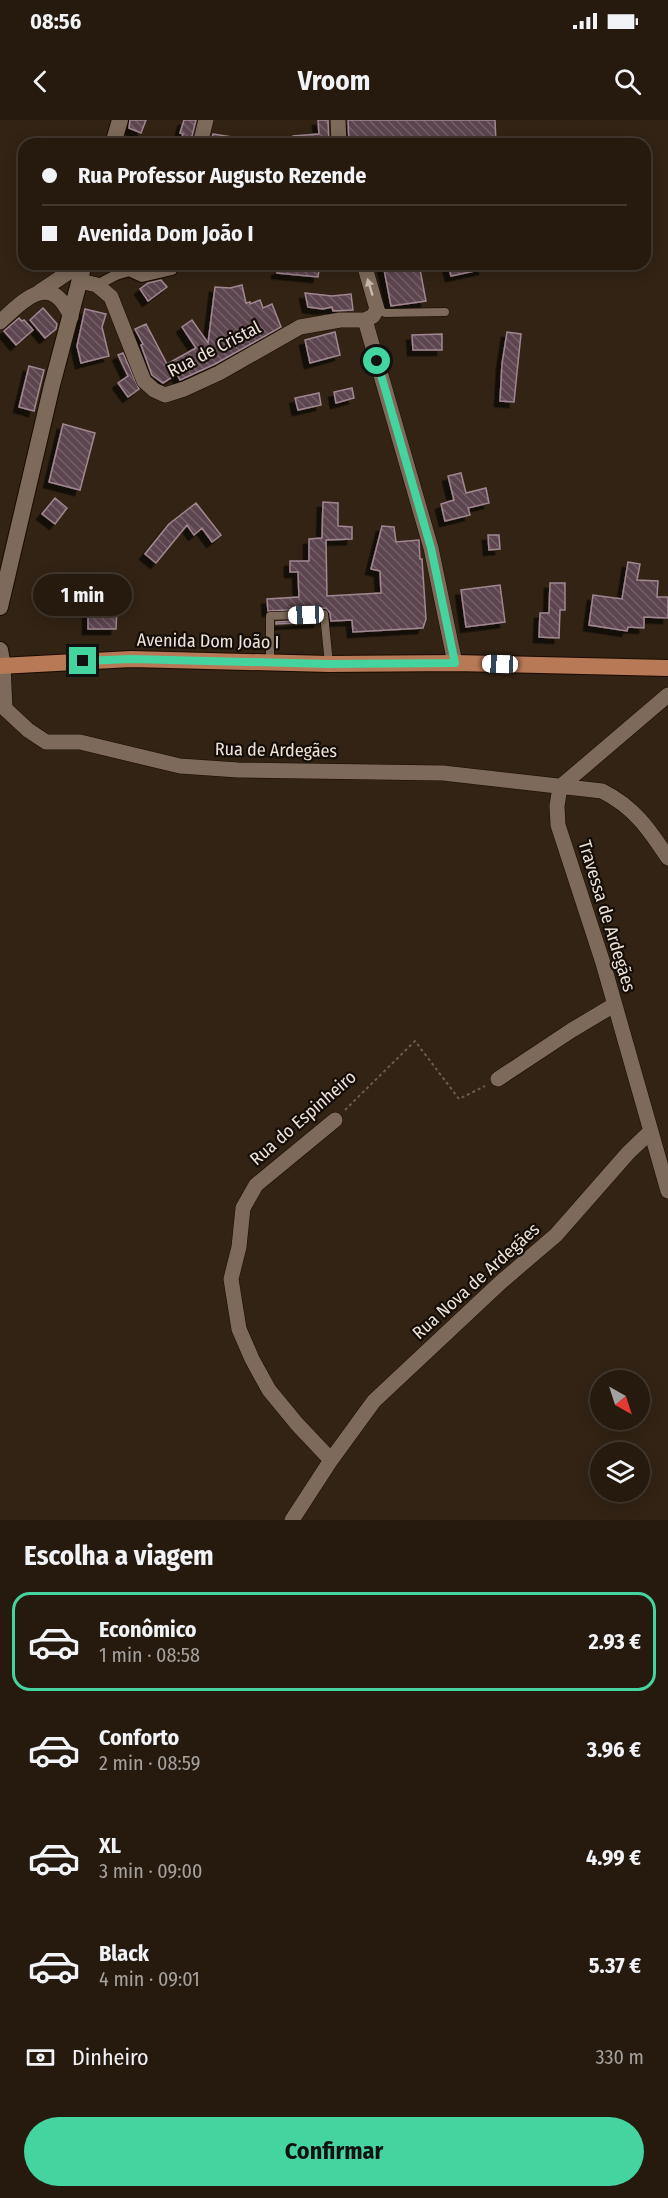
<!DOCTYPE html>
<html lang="pt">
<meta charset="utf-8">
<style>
body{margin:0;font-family:"Fira Sans Condensed",sans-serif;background:#2e2318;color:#f1f3f6;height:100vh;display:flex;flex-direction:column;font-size:22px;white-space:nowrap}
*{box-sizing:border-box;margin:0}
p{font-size:20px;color:#a4a19e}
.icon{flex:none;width:33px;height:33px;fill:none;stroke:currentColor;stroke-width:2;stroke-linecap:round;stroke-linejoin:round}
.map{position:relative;height:1400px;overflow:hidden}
.panel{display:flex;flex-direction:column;background:#261a0f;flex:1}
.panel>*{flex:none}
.hud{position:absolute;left:18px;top:18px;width:633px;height:132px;border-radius:18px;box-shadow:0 3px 15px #0003,0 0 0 2px #42382f;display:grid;align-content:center;height:132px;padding:0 24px;background:#261a0f}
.needle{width:39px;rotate:141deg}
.buttons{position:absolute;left:590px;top:1250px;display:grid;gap:12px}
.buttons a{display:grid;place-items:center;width:60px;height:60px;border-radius:50%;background:#261a0f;box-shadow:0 3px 15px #0003,0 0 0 2px #42382f;font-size:30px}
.end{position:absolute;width:27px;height:27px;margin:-14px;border:8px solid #44d49f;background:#111;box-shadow:0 0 0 3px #111}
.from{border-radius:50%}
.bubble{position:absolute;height:42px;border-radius:21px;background:#261a0f;box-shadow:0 3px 15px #0003,0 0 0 2px #42382f;font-size:20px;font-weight:700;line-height:42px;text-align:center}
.car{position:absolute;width:18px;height:36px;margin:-18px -9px;border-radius:8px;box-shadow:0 0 4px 2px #0007;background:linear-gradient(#fff 24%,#345 0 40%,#fff 0 76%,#345 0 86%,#fff 0)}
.hud b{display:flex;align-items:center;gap:21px;height:57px;font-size:22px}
.hud b+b{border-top:2px solid #42382f}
.hud i{width:15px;height:15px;background:#f1f3f6}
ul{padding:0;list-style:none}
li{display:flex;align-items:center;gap:18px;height:99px;margin:0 12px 9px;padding:0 12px;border:3px solid transparent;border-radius:18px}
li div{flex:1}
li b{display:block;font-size:22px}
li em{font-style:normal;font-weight:700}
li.on{border-color:#44d49f}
li>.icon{width:54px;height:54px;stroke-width:1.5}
h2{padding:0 24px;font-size:27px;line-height:72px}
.pay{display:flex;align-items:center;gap:15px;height:66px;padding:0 24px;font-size:22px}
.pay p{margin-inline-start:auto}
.cta{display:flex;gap:12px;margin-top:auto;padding:12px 24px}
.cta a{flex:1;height:69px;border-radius:36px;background:#44d49f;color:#111;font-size:24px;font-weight:700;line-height:69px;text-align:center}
.status{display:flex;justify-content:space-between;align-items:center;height:42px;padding:0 30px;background:#261a0f;direction:ltr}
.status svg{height:16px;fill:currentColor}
header{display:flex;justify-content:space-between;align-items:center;height:78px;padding:0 24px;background:#261a0f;font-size:27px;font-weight:700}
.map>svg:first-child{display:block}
.building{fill:url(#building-back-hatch);stroke:#a18791;stroke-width:1.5;filter:url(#shadow)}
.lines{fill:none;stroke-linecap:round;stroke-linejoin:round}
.service-casing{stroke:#1a0b01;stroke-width:9}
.pedestrian-casing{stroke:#1a0b01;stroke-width:12}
.minor-casing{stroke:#1a0b01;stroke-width:16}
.tertiary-casing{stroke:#1a0b01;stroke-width:18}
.primary-casing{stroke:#1a0b01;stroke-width:18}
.path{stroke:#6b5d50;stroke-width:2;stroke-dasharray:3 3;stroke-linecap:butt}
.service{stroke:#7d6a5a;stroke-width:8}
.pedestrian{stroke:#7d6a5a;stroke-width:10}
.minor{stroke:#7d6a5a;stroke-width:15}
.tertiary{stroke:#7d6a5a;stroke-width:16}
.primary{stroke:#b87956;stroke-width:16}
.oneway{fill:#c6b9ad}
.route{stroke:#44d49f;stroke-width:8}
.labels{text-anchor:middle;stroke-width:4.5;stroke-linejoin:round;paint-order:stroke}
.street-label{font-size:18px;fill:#eee3da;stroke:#150e08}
</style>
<div class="status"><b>08:56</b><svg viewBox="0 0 49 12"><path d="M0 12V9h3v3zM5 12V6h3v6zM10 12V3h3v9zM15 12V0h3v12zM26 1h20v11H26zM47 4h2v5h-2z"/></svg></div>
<header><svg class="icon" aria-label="back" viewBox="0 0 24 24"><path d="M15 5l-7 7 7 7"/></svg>Vroom<svg class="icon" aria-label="search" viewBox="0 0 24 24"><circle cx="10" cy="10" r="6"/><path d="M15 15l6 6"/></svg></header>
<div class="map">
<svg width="668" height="1400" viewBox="0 0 668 1400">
<defs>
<pattern id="building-back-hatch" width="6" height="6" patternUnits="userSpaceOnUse" patternTransform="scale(1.5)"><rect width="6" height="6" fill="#5c454f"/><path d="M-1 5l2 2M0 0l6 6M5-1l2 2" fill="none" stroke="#746068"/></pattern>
<filter id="shadow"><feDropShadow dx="-5.5" dy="5.5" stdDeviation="0" flood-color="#0009"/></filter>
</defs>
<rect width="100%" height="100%" fill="#322314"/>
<path class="building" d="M 130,0 L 146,0 L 141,13 L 129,8 Z
M 184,0 L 196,0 L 190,24 L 180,24 L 183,14 L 180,13 Z
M 318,0 L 328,0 L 329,24 L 293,24 L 293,16 L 319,14 Z
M 348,0 L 495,0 L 496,24 L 425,24 L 425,18 L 349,21 Z
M 213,14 L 238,18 L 238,24 L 210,24 Z
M 304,144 L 320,144 L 318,157 L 277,153 L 277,150 Z
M 383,144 L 419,144 L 426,181 L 391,186 Z
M 448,144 L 483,144 L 484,149 L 451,156 Z
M 161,160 L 167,167 L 148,181 L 140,169 L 148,163 Z
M 242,165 L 246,183 L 250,182 L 250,184 L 260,180 L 263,188 L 272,184 L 281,207 L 215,244 L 180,260 L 177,254 L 163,263 L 152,255 L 141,225 L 143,224 L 135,209 L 146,204 L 167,244 L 196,228 L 182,207 L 192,200 L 208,223 L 215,167 L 230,168 Z
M 305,173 L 332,176 L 351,174 L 353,190 L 333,191 L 332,187 L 323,189 L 308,187 Z
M 43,188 L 57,204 L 56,209 L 45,218 L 30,200 Z
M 85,189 L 106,194 L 102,207 L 109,236 L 81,243 L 77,226 Z
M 19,198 L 22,201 L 24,200 L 33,210 L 16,225 L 4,211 Z
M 335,212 L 340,235 L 310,243 L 305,220 Z
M 507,212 L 521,214 L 514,282 L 500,281 L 502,244 Z
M 442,214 L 442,230 L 413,230 L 412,215 Z
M 123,233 L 139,269 L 128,277 L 118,263 L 128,256 L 118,235 Z
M 29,246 L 44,250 L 34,291 L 19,287 Z
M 352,268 L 354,278 L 336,283 L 334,272 Z
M 319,273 L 321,285 L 298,290 L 295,278 Z
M 63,304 L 95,313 L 80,370 L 49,362 Z
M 461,353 L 466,373 L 486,368 L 489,383 L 468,388 L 470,395 L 445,401 L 441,384 L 454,380 L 448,356 Z
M 55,378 L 67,388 L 55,404 L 42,394 Z
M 323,382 L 338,383 L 338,406 L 352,407 L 352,419 L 326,420 L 327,476 L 381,473 L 380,451 L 371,449 L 382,406 L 394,407 L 396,422 L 419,420 L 420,439 L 422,439 L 426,499 L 423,508 L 353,512 L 352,500 L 331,501 L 330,493 L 326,488 L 268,491 L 267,479 L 299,477 L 298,452 L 290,452 L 290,441 L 309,441 L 309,419 L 322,418 Z
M 196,383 L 221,415 L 212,422 L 202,408 L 194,415 L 187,405 L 156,443 L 145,434 L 169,404 Z
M 488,415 L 499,415 L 500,429 L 489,430 Z
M 628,442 L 640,444 L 637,460 L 658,461 L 657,477 L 668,477 L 668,498 L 644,497 L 644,508 L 628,507 L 627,511 L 589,505 L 593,475 L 622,479 Z
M 550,463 L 565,463 L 565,490 L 560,490 L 559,518 L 539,517 L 540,493 L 549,493 Z
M 500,465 L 505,502 L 466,507 L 461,470 Z
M 88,487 L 117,487 L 116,509 L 88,509 Z
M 319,500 L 319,502 L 276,504 L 276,502 Z"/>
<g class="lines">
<g class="service-casing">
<path id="service" d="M 377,189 L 385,193 L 445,192
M 270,542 L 270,496 L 324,494 L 329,544"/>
</g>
<g class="pedestrian-casing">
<path id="pedestrian" d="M 97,165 L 116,155 L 129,151 L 142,157 L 172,150 L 174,144"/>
</g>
<g class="minor-casing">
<path id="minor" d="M 338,0 L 339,24
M 200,24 L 206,0
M 80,161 L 97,165 L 111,177 L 144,261 L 154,270 L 165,275 L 184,269 L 219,253 L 300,207 L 340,200 L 365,200 L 373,196 L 377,189 L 364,144
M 39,172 L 81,144
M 365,200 L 431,428 L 455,543
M 0,202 C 25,179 51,151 71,197
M 3,546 L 5,588
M 668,575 L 560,667 L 557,686 L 558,705 L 603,843 L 668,1071
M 0,584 L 28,610 L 46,622 L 80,622 L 180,646 L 238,650 L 443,653 L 602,671 C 634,687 649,709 668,738
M 498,959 L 572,910 L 614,885
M 331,1340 L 297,1304 L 269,1270 L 252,1239 L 239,1209 L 231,1159 L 239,1127 L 243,1088 L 256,1065 L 335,1000
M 292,1400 L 331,1340 L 374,1281 L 501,1162 L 556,1115 L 628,1033 L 650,1012"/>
</g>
<g class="tertiary-casing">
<path id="tertiary" d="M 113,24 L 120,0
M 0,487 L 52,265 L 84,144
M 0,530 L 3,546"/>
</g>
<g class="primary-casing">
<path id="primary" d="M 0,546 L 131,539 L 329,544 L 455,543 L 668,548"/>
</g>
<path class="path" d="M 345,990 L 415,921 L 459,979 L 485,966"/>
<use href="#service" class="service"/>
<use href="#pedestrian" class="pedestrian"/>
<use href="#minor" class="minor"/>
<use href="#tertiary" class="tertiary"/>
<use href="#primary" class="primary"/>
</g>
<defs><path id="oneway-solid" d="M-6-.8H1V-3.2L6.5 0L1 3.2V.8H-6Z" transform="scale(1.5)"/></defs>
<use class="oneway" href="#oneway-solid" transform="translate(370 167) rotate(-107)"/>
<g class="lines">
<path class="route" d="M 83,541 L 131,539 L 329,544 L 455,543 L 431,428 L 377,241"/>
</g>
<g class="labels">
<g class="street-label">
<text transform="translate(214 229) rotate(-27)" y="6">Rua de Cristal</text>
<text transform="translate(208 521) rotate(1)" y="6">Avenida Dom João I</text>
<text transform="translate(276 630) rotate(1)" y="6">Rua de Ardegães</text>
<text transform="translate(607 796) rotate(73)" y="6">Travessa de Ardegães</text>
<text transform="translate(303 998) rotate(-41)" y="6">Rua do Espinheiro</text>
<text transform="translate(476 1161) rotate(-42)" y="6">Rua Nova de Ardegães</text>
</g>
</g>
</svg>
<div class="buttons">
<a><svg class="needle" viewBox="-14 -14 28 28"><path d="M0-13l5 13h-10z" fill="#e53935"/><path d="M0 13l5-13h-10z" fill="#a4a19e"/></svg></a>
<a><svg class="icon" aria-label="layers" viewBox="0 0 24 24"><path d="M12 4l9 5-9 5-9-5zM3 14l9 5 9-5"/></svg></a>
</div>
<i class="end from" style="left:377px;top:241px"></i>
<i class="end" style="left:83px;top:541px"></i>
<div class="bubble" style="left:33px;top:454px;width:99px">1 min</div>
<i class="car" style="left:306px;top:495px;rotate:268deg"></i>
<i class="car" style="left:500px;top:544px;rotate:272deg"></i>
<div class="hud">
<b><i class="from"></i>Rua Professor Augusto Rezende</b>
<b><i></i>Avenida Dom João I</b>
</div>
</div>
<section class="panel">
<h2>Escolha a viagem</h2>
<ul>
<li class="on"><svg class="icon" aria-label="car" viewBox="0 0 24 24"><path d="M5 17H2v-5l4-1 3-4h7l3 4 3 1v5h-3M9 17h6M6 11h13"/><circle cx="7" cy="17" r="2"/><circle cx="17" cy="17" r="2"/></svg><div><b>Econômico</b><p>1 min · 08:58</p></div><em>2.93 €</em></li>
<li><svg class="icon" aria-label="car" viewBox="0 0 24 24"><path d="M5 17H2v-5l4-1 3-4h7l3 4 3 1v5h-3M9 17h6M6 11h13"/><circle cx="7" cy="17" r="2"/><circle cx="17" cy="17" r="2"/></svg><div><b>Conforto</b><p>2 min · 08:59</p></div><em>3.96 €</em></li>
<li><svg class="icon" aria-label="car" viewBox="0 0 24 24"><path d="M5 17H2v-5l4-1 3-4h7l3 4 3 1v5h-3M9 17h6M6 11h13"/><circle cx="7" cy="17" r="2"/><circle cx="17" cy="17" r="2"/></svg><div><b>XL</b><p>3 min · 09:00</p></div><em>4.99 €</em></li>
<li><svg class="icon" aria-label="car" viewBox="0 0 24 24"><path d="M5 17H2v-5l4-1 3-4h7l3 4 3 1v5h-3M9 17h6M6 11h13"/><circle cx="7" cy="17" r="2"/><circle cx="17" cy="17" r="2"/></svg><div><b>Black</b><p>4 min · 09:01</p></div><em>5.37 €</em></li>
</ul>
<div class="pay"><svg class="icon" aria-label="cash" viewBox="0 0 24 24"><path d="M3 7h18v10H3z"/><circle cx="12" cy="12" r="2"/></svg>Dinheiro<p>330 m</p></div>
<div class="cta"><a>Confirmar</a></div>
</section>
